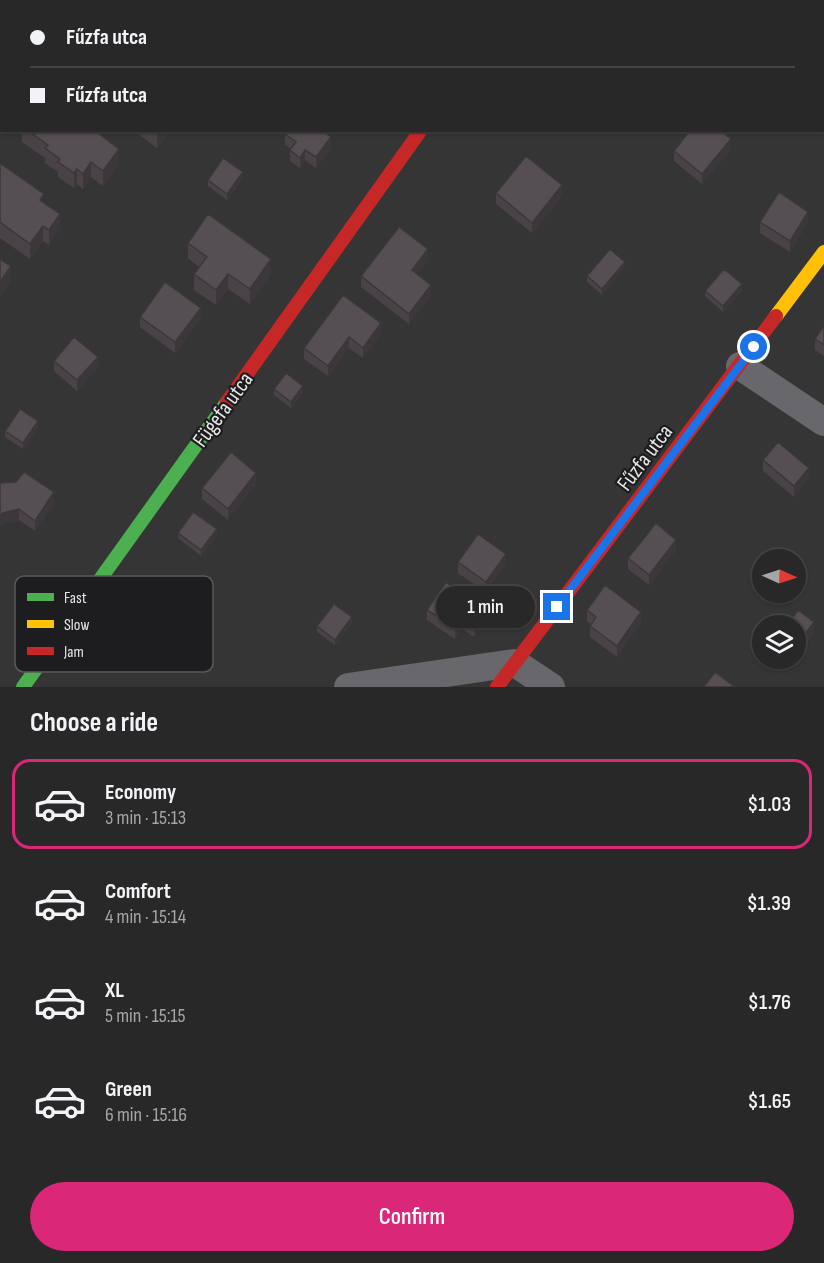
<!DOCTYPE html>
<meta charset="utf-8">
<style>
body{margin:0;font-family:"Sofia Sans Condensed",sans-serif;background:#343434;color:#f1f3f6;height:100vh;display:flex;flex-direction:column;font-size:22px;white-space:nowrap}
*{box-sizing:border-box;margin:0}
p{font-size:20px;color:#a5a6a8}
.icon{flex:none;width:33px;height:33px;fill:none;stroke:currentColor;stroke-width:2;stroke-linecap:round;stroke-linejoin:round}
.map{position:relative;height:687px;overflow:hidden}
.drawer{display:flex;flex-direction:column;background:#282828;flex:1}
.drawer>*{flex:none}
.banner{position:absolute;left:0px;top:0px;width:825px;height:132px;box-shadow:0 2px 4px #0004,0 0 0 2px #444445;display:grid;align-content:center;height:132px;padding:0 30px;background:#282828}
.needle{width:39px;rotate:93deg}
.buttons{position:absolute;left:752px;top:549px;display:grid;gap:12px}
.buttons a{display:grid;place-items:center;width:54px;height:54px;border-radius:50%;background:#282828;box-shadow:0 2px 4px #0004,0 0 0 2px #444445;font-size:30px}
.end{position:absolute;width:27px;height:27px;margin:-14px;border:8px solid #1a73e8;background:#fff;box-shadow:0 0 0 3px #fff}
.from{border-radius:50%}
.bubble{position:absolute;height:42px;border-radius:21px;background:#282828;box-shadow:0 2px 4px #0004,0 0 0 2px #444445;font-size:20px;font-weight:600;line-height:42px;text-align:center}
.banner b{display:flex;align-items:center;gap:21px;height:57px;font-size:22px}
.banner b+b{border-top:2px solid #444445}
.banner i{width:15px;height:15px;background:#f1f3f6}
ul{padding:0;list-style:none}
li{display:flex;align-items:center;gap:18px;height:90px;margin:0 12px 9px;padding:0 18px;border:3px solid transparent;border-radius:18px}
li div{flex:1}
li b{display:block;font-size:22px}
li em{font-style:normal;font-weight:600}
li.selected{border-color:#db2777}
li>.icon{width:54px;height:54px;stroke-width:1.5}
h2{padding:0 30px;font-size:27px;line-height:72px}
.primary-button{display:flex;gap:12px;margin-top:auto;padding:12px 30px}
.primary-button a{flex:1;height:69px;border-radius:36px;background:#db2777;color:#fff;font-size:24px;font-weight:600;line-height:69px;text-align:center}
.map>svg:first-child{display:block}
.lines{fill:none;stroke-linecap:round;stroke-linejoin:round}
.street{stroke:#68686c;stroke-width:28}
.fast{stroke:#4caf50;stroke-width:14}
.slow{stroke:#ffc107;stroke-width:14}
.jam{stroke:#c62828;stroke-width:14}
.wall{fill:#494347}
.shaded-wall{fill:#3c373a}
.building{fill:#554e53;stroke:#3c373a;stroke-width:1.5}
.route{stroke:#1a73e8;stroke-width:8}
.labels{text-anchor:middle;stroke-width:4.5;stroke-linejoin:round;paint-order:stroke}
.street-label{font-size:22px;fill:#e8e7e8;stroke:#1d1c1e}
.key{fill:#1d1c1e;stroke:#5a595b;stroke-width:1.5}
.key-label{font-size:16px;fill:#e8e7e8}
</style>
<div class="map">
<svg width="824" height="687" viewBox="0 0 824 687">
<rect width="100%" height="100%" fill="#363536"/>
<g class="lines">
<path class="street" d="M 438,0 L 438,2
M 55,2 L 56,0
M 489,2 L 489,0
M 0,77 L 2,75
M 740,366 L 824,422
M 348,687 L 515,663 L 551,687"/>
<path class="fast" d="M 23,687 L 227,402"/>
<path class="slow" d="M 776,316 L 824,252"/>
<path class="jam" d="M 227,402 L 421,130
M 497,687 L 776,316"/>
</g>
<path class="wall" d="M 177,0 L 257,0 L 259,2 L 179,2 Z
M 261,0 L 297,0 L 296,2 L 263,2 Z
M 22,130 L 94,130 L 119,164 L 103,186 L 91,177 L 83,189 L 77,184 L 74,188 L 58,177 L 58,172 L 45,163 L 45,158 L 22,142 Z
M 133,130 L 170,130 L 157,148 Z
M 285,134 L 331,148 L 316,168 L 305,160 L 300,168 L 290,161 L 290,150 L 291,149 L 285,145 Z
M 731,149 L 702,184 L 674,161 L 674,151 Z
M 0,163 L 44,202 L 60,229 L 49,245 L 43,241 L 30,259 L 0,238 Z
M 243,178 L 227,200 L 208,186 L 208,180 Z
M 496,193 L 562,196 L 532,233 L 496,204 Z
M 760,222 L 808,222 L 790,252 L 760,233 Z
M 188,243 L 271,274 L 250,304 L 228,289 L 216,305 L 194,290 L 194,274 L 199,267 L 188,258 Z
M 428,260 L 417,274 L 431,295 L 409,324 L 361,287 L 361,276 Z
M 625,267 L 602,295 L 587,282 L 587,276 Z
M 742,290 L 723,312 L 705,296 L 705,291 Z
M 343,295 L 381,334 L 363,358 L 349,348 L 328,376 L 304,359 L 304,348 Z
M 140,317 L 201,318 L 175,353 L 140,327 Z
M 824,326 L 824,356 L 815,350 L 815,339 Z
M 54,361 L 98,367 L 77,391 L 54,371 Z
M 274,389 L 303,392 L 291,408 L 274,395 Z
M 38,427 L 23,449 L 5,437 L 5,431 Z
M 763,460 L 809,478 L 794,497 L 763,471 Z
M 0,483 L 54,503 L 35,531 L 19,520 L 3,524 Z
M 256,484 L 228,520 L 202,499 L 202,488 Z
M 178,533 L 217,535 L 201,556 L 178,538 Z
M 676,550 L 649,585 L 628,569 L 628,558 Z
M 458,562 L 506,564 L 486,592 L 458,573 Z
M 427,610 L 486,619 L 474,637 L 461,628 L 455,639 L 427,620 Z
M 587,610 L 641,622 L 617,657 L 590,637 L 590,626 L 591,624 L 587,621 Z
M 163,619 L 136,654 L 111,635 L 111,624 Z
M 352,623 L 335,645 L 317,632 L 317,626 Z
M 795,626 L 814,632 L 801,650 L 795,646 Z"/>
<path class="shaded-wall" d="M 288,0 L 297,0 L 296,2 L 287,2 Z
M 606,0 L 618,0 L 618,2 L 604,2 Z
M 158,130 L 170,130 L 157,148 L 157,133 Z
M 331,137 L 331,148 L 316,168 L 316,157 Z
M 731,139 L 731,149 L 702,184 L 702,174 Z
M 119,149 L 119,164 L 103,186 L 103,171 Z
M 305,150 L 305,160 L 300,168 L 300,158 Z
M 91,162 L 91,177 L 83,189 L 83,174 Z
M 77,169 L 77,184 L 74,188 L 74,173 Z
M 243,172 L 243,178 L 227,200 L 227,194 Z
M 562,185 L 562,196 L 532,233 L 532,223 Z
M 808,212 L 808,222 L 790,252 L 790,241 Z
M 60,214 L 60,229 L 49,245 L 49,230 Z
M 43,226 L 43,241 L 30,259 L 30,244 Z
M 428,249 L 428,260 L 412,280 L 412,270 Z
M 271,259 L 271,274 L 250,304 L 250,289 Z
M 625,262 L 625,267 L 602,295 L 602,289 Z
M 11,266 L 11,282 L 0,298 L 0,282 Z
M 228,274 L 228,289 L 216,305 L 216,290 Z
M 742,284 L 742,290 L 723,312 L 723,306 Z
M 431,285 L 431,295 L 409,324 L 409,314 Z
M 201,308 L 201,318 L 175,353 L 175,342 Z
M 381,323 L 381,334 L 363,358 L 363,348 Z
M 349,337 L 349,348 L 328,376 L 328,366 Z
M 98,357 L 98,367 L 77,391 L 77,380 Z
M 303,386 L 303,392 L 291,408 L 291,402 Z
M 38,421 L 38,427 L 23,449 L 23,443 Z
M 809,468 L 809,478 L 794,497 L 794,486 Z
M 256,473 L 256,484 L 228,520 L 228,509 Z
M 54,492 L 54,503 L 35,531 L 35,521 Z
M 19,509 L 19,520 L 3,524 L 0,527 L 0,517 L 3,513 Z
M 217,529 L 217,535 L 201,556 L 201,550 Z
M 676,540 L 676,550 L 649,585 L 649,575 Z
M 506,554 L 506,564 L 486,592 L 486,582 Z
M 163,608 L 163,619 L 136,654 L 136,643 Z
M 486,608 L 486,619 L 474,637 L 474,626 Z
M 641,612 L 641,622 L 617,657 L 617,646 Z
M 352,617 L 352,623 L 335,645 L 335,640 Z
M 461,618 L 461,628 L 455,639 L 455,628 Z
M 814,622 L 814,632 L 801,650 L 801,640 Z"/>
<path class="building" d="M 118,0 L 167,0 L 169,2 L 117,2 Z
M 198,0 L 257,0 L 259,2 L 200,2 Z
M 345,0 L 393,0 L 393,2 L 346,2 Z
M 532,0 L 606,0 L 604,2 L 531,2 Z
M 27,130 L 94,130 L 119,149 L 103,171 L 91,162 L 83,174 L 77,169 L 74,173 L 58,162 L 60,159 L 45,148 L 48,145 Z
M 288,130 L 322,130 L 331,137 L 316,157 L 305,150 L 300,158 L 290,150 L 296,142 L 285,134 Z
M 690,130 L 720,130 L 731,139 L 702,174 L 674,151 Z
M 526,156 L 562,185 L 532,223 L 496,193 Z
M 223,158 L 243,172 L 227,194 L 208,180 Z
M 0,163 L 44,194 L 40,200 L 60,214 L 49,230 L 43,226 L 30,244 L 0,222 Z
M 779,192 L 808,212 L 790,241 L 760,222 Z
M 208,214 L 271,259 L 250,289 L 228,274 L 216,290 L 194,274 L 207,257 L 188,243 Z
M 399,227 L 428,249 L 412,270 L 431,285 L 409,314 L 361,276 Z
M 610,249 L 625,262 L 602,289 L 587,276 Z
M 0,259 L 11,266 L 0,282 Z
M 724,269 L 742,284 L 723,306 L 705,291 Z
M 165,282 L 201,308 L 175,342 L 140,317 Z
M 343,295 L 381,323 L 363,348 L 349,337 L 328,366 L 304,348 Z
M 824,326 L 824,345 L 815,339 Z
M 74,337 L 98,357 L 77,380 L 54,361 Z
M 286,373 L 303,386 L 291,402 L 274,389 Z
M 20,409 L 38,421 L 23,443 L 5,431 Z
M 778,442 L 809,468 L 794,486 L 763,460 Z
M 231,452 L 256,473 L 228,509 L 202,488 Z
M 24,472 L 54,492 L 35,521 L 19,509 L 3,513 L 0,517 L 0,483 L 16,482 Z
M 193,512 L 217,529 L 201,550 L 178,533 Z
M 656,523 L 676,540 L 649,575 L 628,558 Z
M 478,534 L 506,554 L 486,582 L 458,562 Z
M 446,582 L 486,608 L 474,626 L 461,618 L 455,628 L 427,610 Z
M 605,585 L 641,612 L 617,646 L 590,626 L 596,617 L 587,610 Z
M 334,604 L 352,617 L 335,640 L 317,626 Z
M 798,610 L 814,622 L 801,640 L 795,635 L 795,626 L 786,626 Z
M 715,672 L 735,687 L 704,687 Z"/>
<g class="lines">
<path class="route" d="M 557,607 L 754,347"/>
</g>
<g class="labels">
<g class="street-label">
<text transform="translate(222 409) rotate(-54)" y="8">Fügefa utca</text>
<text transform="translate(644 457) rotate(-53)" y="8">Fűzfa utca</text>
</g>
</g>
<rect x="15" y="576" width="198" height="96" rx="9" class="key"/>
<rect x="27" y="593" width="27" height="8" fill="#4caf50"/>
<rect x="27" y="620" width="27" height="8" fill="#ffc107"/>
<rect x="27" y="647" width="27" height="8" fill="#c62828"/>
<g class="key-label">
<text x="64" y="603">Fast</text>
<text x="64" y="630">Slow</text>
<text x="64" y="657">Jam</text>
</g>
</svg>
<div class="buttons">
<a><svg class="needle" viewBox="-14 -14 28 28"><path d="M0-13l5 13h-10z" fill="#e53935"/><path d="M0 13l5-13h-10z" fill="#a5a6a8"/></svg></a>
<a><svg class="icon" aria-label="layers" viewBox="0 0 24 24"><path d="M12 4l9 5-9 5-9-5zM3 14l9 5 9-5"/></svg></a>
</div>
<i class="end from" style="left:754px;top:347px"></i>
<i class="end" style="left:557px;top:607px"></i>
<div class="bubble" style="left:436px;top:586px;width:99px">1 min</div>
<div class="banner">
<b><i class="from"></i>Fűzfa utca</b>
<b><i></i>Fűzfa utca</b>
</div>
</div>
<section class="drawer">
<h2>Choose a ride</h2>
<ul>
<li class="selected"><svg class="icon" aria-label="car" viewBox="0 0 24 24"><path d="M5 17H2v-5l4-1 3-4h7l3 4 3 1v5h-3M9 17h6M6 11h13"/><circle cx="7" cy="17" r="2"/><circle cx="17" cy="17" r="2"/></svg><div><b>Economy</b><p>3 min · 15:13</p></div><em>$1.03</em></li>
<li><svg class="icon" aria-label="car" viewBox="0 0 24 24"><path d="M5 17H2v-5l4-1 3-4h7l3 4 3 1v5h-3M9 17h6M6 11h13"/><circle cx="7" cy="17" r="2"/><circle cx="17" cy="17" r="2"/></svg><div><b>Comfort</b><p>4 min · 15:14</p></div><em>$1.39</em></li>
<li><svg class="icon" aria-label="car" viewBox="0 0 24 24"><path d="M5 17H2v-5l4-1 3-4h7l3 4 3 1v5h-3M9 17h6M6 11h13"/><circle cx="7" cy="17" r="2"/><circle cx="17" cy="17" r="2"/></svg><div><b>XL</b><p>5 min · 15:15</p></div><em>$1.76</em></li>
<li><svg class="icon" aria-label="car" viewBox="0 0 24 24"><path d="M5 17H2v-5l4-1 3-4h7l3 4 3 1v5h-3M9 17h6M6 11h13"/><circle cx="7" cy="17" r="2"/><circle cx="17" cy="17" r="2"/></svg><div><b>Green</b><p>6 min · 15:16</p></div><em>$1.65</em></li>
</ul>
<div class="primary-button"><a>Confirm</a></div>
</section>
